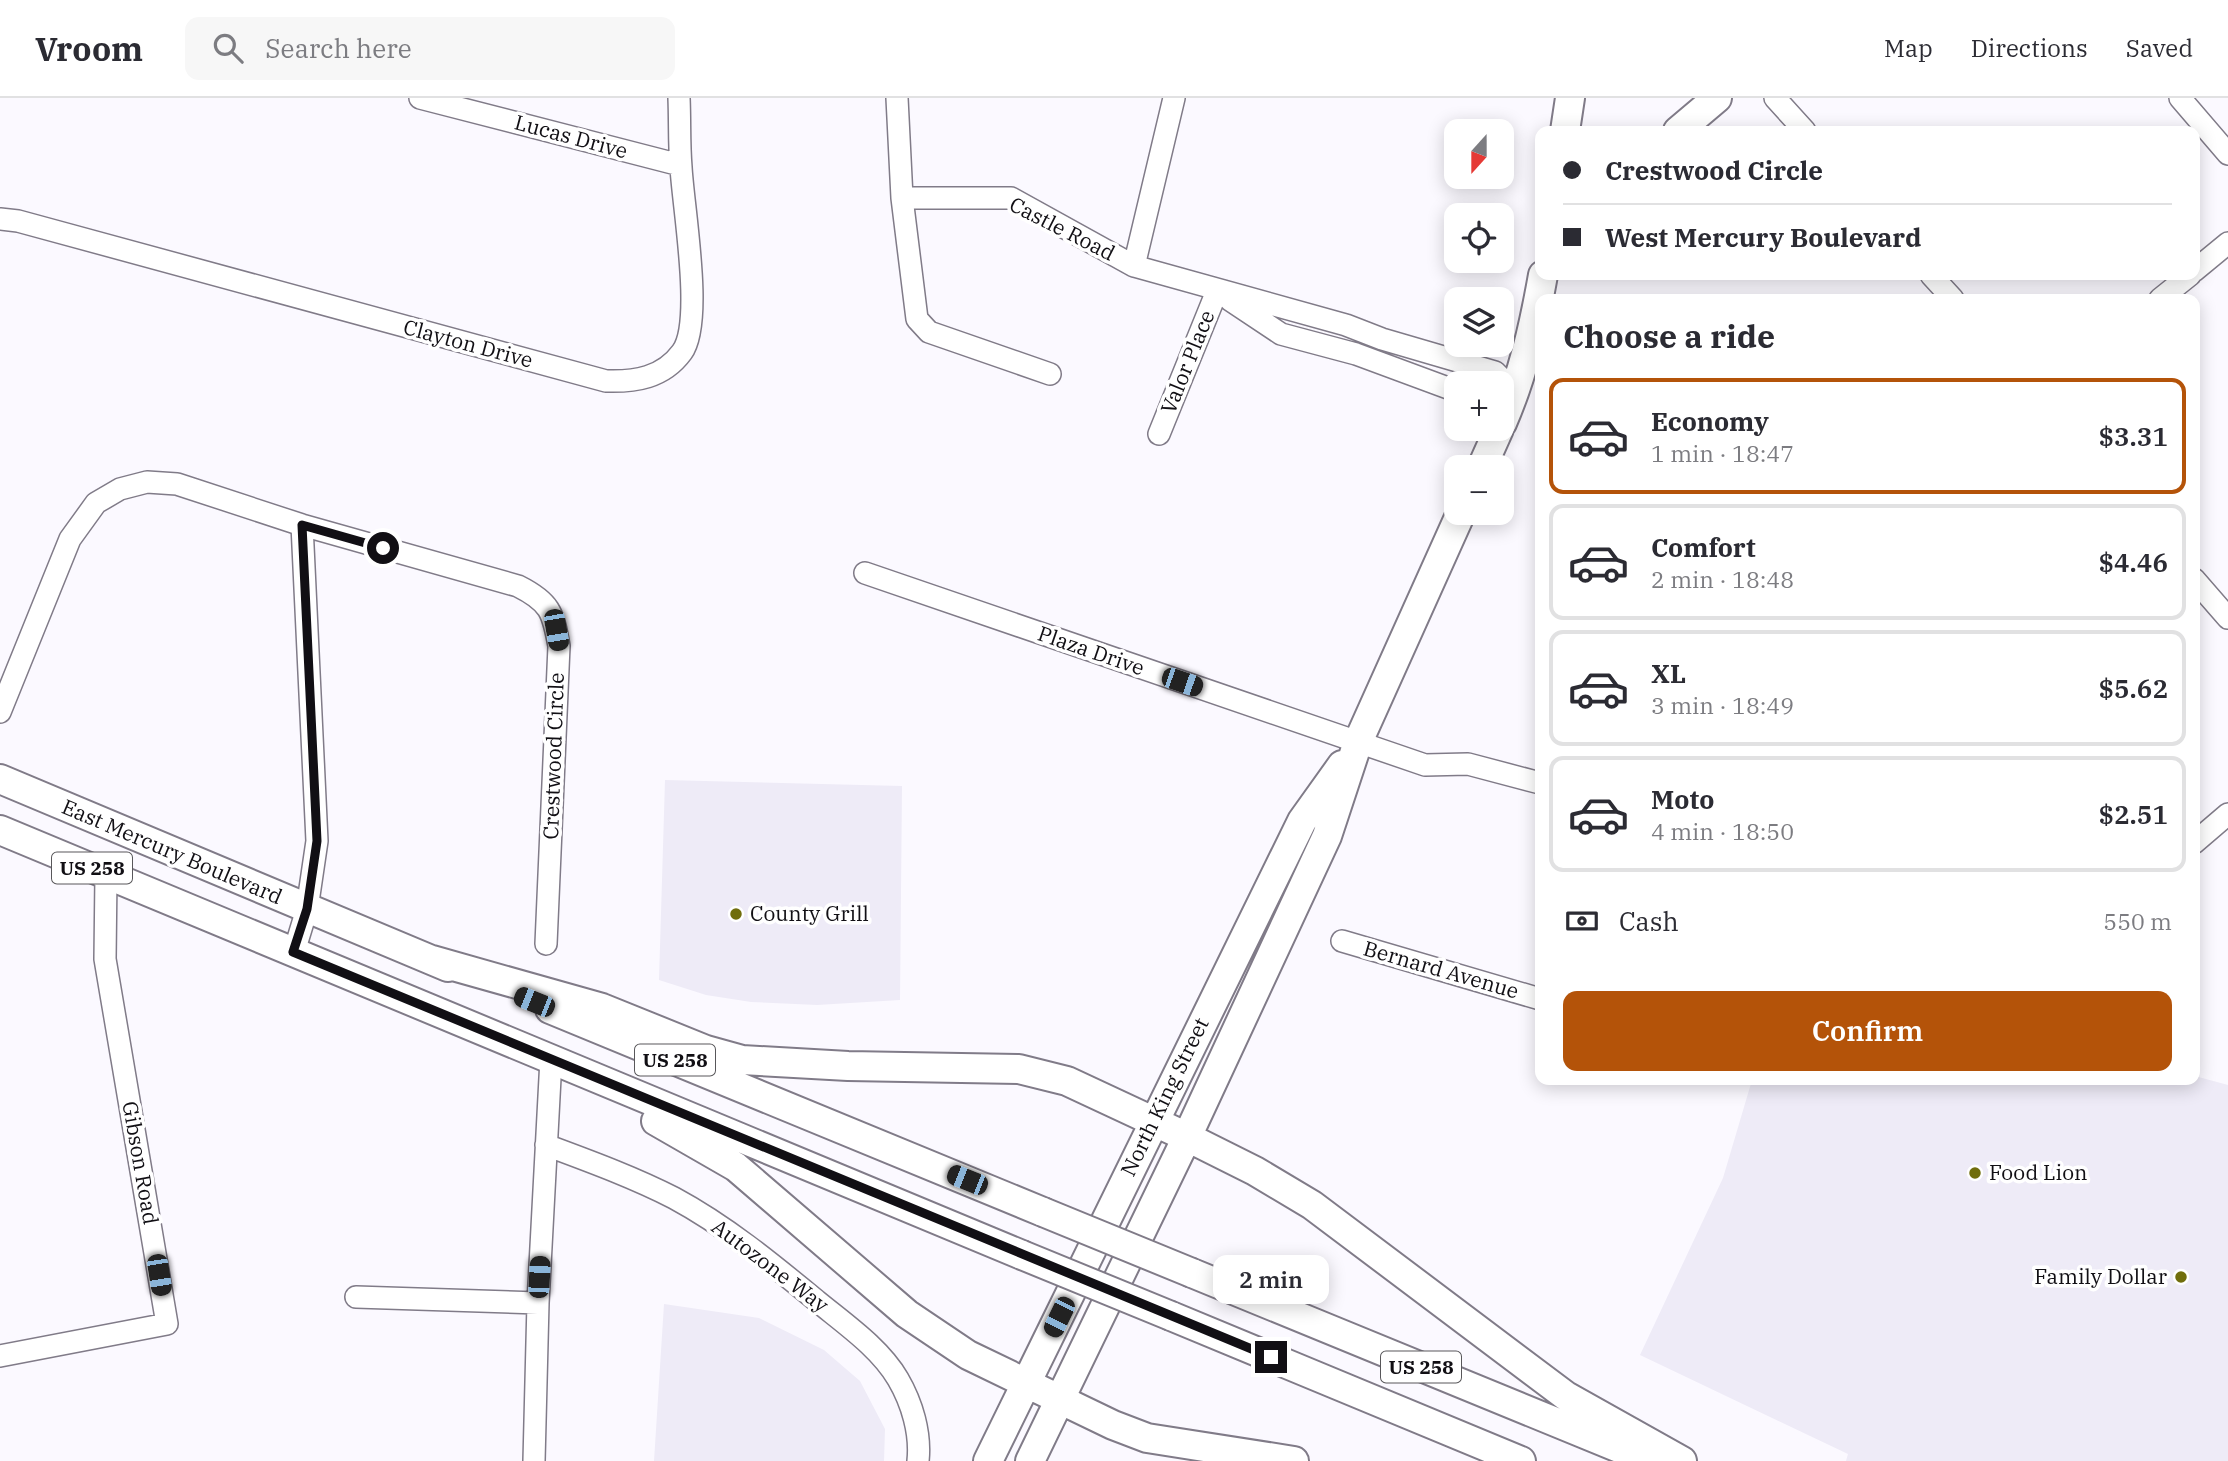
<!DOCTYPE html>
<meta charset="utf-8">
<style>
body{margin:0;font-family:"IBM Plex Serif",serif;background:#f7f7f7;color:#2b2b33;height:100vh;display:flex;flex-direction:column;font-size:26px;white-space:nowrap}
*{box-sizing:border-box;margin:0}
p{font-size:23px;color:#7c7c81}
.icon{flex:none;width:38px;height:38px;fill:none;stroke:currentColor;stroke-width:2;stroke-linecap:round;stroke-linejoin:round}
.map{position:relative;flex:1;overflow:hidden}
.drawer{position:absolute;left:1535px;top:196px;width:665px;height:791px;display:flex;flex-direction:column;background:#fff;border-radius:14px;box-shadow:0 4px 18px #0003}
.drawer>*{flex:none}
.hud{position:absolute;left:1535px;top:28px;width:665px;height:154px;border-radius:14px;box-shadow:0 4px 18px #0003;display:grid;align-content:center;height:154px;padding:0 28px;background:#fff}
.needle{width:46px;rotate:201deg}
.controls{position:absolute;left:1444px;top:21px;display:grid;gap:14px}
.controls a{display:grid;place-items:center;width:70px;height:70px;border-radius:14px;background:#fff;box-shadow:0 4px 18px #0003;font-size:35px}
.end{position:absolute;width:32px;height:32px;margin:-16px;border:9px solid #110f14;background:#fff;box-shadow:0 0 0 4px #fff}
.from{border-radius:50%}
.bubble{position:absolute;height:49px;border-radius:14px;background:#fff;box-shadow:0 4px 18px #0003;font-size:23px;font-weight:600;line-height:49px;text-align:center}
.car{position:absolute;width:21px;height:42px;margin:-21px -10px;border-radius:9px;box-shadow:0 0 5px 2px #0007;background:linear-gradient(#222 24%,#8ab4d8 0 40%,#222 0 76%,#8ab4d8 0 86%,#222 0)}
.hud b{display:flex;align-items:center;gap:24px;height:66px;font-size:26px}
.hud b+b{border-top:2px solid #e1e1e2}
.hud i{width:18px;height:18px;background:#2b2b33}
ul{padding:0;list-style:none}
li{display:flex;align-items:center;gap:21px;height:116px;margin:0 14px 10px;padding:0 14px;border:4px solid #e1e1e2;border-radius:14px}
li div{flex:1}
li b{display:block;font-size:26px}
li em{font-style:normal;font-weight:600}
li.selected{border-color:#b45309}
li>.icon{width:63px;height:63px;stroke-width:1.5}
h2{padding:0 28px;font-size:32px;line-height:84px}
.pay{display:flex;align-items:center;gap:18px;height:77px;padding:0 28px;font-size:26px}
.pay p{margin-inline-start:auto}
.button{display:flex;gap:14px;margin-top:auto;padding:14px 28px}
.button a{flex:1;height:80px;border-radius:14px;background:#b45309;color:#fff;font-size:28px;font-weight:600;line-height:80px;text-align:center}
header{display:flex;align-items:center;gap:42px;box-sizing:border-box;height:98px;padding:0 35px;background:#fff;border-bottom:2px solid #e1e1e2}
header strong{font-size:33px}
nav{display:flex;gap:38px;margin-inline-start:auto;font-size:24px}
.search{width:490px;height:63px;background:#f7f7f7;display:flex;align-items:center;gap:18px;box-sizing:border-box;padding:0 24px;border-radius:14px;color:#7c7c81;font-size:26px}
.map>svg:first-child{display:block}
.built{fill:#eeebf7}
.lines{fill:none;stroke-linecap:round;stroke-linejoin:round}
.minor-casing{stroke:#807b88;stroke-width:24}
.major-casing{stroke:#807b88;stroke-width:32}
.minor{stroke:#fff;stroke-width:21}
.major{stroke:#fff;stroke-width:28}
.major-bridge-casing{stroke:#807b88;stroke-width:32;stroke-linecap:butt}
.major-bridge{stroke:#fff;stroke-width:28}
.route{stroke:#110f14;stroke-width:9}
.poi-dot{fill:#706d0c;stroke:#fff;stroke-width:2.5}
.labels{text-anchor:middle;stroke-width:7;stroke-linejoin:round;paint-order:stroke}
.shield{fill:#fff;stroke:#58575a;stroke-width:2}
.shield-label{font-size:19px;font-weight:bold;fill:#110f14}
.street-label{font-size:21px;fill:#110f14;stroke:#fff}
.poi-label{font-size:21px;fill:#110f14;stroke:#fff;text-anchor:start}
</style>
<header>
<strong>Vroom</strong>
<div class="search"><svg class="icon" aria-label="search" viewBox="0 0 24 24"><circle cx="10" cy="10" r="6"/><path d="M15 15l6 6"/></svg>Search here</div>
<nav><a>Map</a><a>Directions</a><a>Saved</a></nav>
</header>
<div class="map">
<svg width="2228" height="1363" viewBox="0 0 2228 1363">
<rect width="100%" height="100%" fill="#fbf9ff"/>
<path class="built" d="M 665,682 L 902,688 L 900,902 L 817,907 L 751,904 L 706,897 L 659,882 Z
M 2195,978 L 2228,987 L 2228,1363 L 1846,1363 L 1848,1356 L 1640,1257 L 1723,1080 L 1752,982 L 2194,982 Z
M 664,1206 L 759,1220 L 824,1252 L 860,1283 L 885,1331 L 884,1363 L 654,1363 Z"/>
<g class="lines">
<g class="minor-casing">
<path id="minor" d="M 420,0 L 680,67
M 897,0 L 902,100 L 917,221 L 929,234 L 1050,276
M 1775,0 L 1805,33
M 2180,0 L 2228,56
M 902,100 L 1011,100 L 1134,168 L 1346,227 L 1382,241 L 1495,274 L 1515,294
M 0,121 L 18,123 L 606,283 C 635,284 663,280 682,254 C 704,224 683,109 681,69 C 679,46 680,23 679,0
M 1134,168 L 1174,0
M 2194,173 L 2228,145
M 1931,177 L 1953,201
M 2160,201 L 2190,177
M 1230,202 L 1281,236 L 1356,256 L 1456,293
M 1159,336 L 1217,193
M 865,475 L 1425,667 L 1468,666 L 1540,685
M 2194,481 L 2228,520
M 0,614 L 70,441 L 96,405 L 120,391 L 147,384 L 177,386 L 302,427 L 518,488 C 550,504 553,514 559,548 L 546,846
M 2194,745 L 2228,716
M 1342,843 L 1540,901
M 294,854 L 307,811 L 317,743 L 302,427
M 546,1047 C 589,1063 633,1079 674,1100 C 726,1128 772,1166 817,1203 C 845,1226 880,1250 898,1281 C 912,1305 921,1335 918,1363
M 356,1199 L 538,1205
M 0,1258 L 167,1226 L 105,861 L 106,777
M 534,1363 L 538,1205 L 551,961"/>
</g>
<g class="major-casing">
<path id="major" d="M 1565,33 L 1570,0
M 1678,33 L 1717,0
M 1502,325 C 1523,277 1534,228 1543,177
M 1482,369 L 1499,331
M 0,681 L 448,869
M 0,732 L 1022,1157
M 432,862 L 602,910 L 706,952 L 742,962 L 848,968 L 1019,971 L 1067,983 L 1187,1039 L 1255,1073 L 1312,1107 L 1566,1298 L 1682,1363
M 550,911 L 1043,1114
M 656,1023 L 736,1069 L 907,1216 L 968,1257 L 1113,1327 L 1147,1340 L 1294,1363
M 1192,1175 L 1641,1359
M 1171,1218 L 1521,1363
M 988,1363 L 1302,723 L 1342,667
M 1030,1363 L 1187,1039 L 1327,738 L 1358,644 L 1461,415"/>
</g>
<use href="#minor" class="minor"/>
<use href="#major" class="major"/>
<g class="major-bridge-casing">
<path id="major-bridge" d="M 1043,1114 L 1192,1175
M 1022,1157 L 1171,1218"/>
</g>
<use href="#major-bridge" class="major-bridge"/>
</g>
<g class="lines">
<path class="route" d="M 383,450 L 302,427 L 317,743 L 307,811 L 293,854 L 1271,1259"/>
</g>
<g class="poi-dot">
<circle cx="736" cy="816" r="7"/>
<circle cx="1975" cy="1075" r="7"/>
<circle cx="2181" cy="1179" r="7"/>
</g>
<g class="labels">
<g class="shield">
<rect x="52" y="754.5" width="80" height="31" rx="5"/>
<rect x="635" y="946.5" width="80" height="31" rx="5"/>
<rect x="1381" y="1253.5" width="80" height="31" rx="5"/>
</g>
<g class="shield-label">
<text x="92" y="777">US 258</text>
<text x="675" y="969">US 258</text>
<text x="1421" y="1276">US 258</text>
</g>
<g class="street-label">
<text transform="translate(571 39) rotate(15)" y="7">Lucas Drive</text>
<text transform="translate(1062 131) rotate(27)" y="7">Castle Road</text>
<text transform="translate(468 246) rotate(15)" y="7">Clayton Drive</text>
<text transform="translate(1188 264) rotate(-68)" y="7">Valor Place</text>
<text transform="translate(1091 553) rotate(19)" y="7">Plaza Drive</text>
<text transform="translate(554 658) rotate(-88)" y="7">Crestwood Circle</text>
<text transform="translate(172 754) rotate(23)" y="7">East Mercury Boulevard</text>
<text transform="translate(1441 872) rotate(16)" y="7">Bernard Avenue</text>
<text transform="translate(1165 999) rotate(-64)" y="7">North King Street</text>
<text transform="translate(140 1065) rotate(80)" y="7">Gibson Road</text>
<text transform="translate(770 1168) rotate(37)" y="7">Autozone Way</text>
</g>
<g class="poi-label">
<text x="750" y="823">County Grill</text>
<text x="1989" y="1082">Food Lion</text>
<text x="2167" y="1186" text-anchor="end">Family Dollar</text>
</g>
</g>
</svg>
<div class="controls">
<a><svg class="needle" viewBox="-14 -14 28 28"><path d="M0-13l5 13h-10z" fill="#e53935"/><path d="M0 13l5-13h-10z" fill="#7c7c81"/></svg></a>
<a><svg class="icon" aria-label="locate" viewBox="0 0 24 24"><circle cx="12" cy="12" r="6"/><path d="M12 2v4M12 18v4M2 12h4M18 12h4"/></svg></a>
<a><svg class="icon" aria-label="layers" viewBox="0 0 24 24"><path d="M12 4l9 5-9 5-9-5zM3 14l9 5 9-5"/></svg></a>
<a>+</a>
<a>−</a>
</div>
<i class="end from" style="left:383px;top:450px"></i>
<i class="end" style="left:1271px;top:1259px"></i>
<div class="bubble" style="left:1213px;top:1157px;width:116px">2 min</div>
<i class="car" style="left:556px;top:532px;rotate:170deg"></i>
<i class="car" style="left:1182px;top:584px;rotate:109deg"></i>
<i class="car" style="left:534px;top:904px;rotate:292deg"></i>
<i class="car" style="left:967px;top:1082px;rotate:292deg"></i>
<i class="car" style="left:159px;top:1177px;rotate:171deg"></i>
<i class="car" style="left:539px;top:1179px;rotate:3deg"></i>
<i class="car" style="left:1059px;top:1219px;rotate:206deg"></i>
<div class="hud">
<b><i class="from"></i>Crestwood Circle</b>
<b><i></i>West Mercury Boulevard</b>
</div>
<section class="drawer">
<h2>Choose a ride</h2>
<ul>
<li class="selected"><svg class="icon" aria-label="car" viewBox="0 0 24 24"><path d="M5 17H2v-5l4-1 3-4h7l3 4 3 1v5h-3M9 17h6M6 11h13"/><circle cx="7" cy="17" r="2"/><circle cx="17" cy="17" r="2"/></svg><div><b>Economy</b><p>1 min · 18:47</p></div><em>$3.31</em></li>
<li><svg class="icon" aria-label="car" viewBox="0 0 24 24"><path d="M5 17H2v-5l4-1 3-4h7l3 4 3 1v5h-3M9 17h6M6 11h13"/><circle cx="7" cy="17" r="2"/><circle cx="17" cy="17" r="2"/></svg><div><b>Comfort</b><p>2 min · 18:48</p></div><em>$4.46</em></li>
<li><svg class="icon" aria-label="car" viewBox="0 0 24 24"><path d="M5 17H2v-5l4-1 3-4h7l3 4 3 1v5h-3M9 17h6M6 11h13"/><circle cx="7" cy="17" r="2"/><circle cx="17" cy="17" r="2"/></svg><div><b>XL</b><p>3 min · 18:49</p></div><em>$5.62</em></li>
<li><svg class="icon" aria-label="car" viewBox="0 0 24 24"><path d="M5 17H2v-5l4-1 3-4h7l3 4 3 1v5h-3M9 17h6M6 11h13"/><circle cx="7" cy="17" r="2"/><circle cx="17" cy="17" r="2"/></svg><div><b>Moto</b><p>4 min · 18:50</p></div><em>$2.51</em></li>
</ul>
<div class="pay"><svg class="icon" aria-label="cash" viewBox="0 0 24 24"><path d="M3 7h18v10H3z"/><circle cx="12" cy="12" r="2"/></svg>Cash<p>550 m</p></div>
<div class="button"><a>Confirm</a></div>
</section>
</div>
